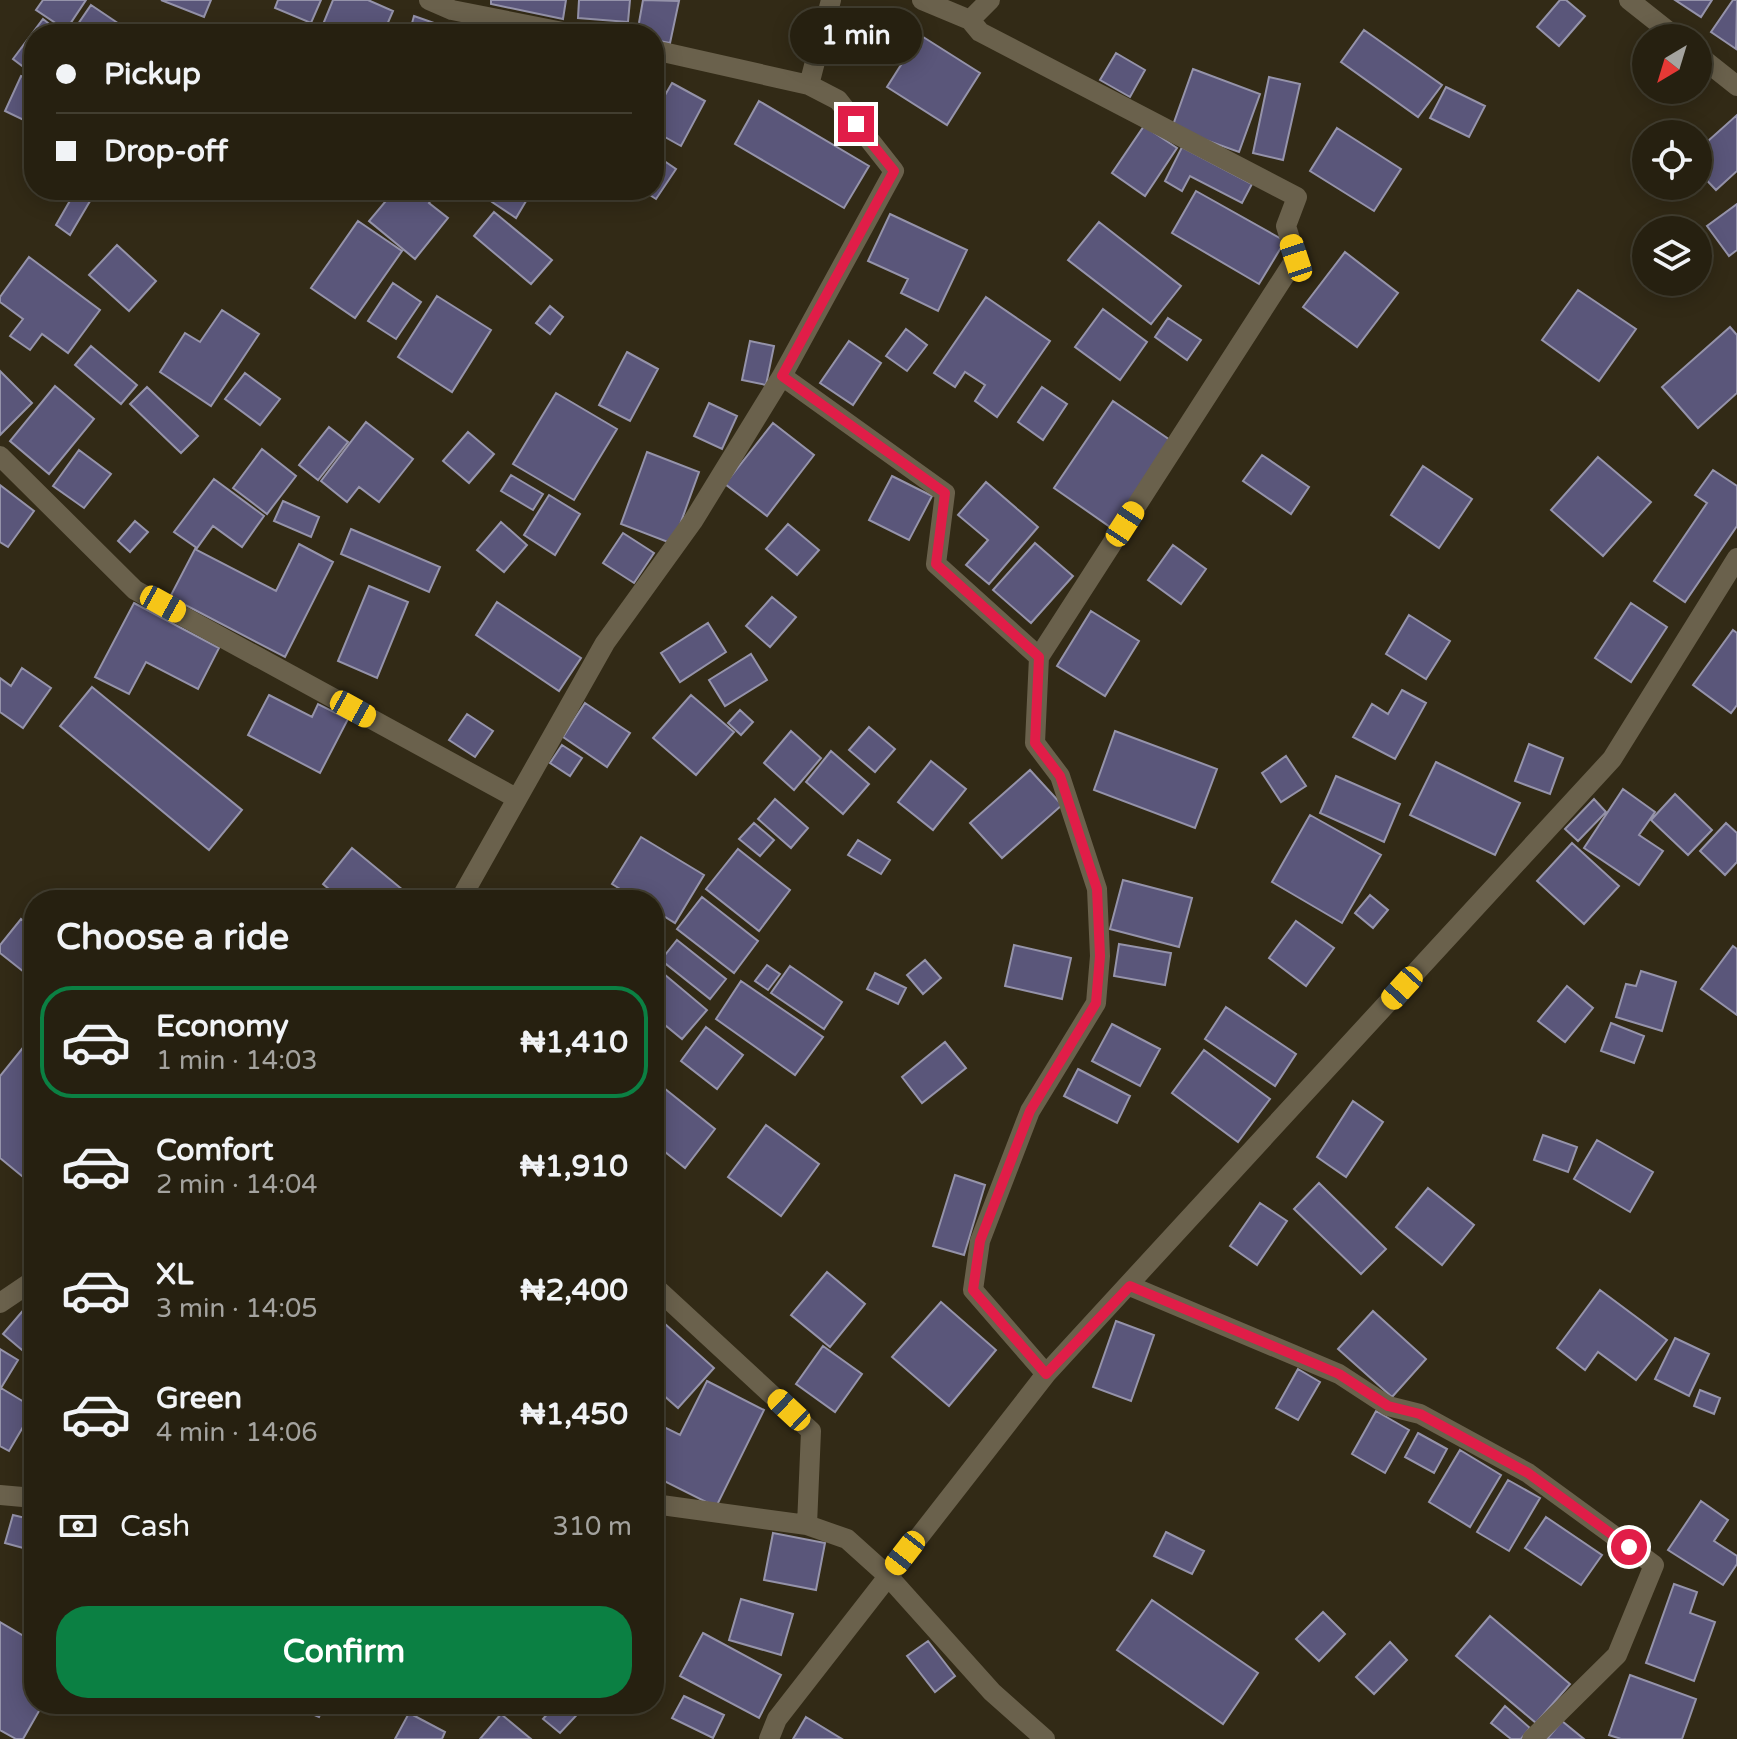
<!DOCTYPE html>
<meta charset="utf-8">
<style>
body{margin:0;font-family:"Varela Round",sans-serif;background:#2e2819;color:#f1f3f6;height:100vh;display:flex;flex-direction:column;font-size:30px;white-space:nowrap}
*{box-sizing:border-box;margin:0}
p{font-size:26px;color:#a4a39f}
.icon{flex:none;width:44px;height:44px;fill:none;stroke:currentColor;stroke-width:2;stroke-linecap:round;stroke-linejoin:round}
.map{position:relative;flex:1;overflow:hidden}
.panel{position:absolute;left:24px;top:890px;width:640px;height:824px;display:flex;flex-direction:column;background:#262010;border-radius:32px;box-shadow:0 4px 20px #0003,0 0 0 2px #423e30}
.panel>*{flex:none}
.hud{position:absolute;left:24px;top:24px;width:640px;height:176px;border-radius:32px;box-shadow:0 4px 20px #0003,0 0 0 2px #423e30;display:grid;align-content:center;height:176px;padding:0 32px;background:#262010}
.needle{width:52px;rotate:218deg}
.controls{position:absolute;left:1632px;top:24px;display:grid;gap:16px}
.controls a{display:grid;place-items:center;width:80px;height:80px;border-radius:50%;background:#262010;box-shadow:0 4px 20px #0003,0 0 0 2px #423e30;font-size:40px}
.end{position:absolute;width:36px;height:36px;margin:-18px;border:10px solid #e11d48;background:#fff;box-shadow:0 0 0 4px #fff}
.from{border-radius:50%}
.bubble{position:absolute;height:56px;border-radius:28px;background:#262010;box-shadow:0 4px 20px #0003,0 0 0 2px #423e30;font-size:26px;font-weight:700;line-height:56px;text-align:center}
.car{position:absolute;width:24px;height:48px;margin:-24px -12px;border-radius:10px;box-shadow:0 0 6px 2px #0007;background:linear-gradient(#f5c518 24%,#345 0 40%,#f5c518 0 76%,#345 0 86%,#f5c518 0)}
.hud b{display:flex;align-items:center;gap:28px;height:76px;font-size:30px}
.hud b+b{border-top:2px solid #423e30}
.hud i{width:20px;height:20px;background:#f1f3f6}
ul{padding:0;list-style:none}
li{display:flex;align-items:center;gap:24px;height:112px;margin:0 16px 12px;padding:0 16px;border:4px solid transparent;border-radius:32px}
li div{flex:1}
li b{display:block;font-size:30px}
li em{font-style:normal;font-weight:700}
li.active{border-color:#0b8043}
li>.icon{width:72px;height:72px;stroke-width:1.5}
h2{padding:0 32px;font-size:36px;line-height:96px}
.pay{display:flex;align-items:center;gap:20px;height:88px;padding:0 32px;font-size:30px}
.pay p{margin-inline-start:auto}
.primary-button{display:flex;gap:16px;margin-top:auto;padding:16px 32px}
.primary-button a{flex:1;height:92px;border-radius:32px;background:#0b8043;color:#fff;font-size:32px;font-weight:700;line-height:92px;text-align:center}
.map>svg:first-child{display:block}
.building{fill:#5a567a;stroke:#9593aa;stroke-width:2}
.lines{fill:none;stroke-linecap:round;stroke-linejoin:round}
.street{stroke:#6a614c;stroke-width:20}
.route{stroke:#e11d48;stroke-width:10}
</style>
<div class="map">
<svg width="1737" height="1739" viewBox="0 0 1737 1739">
<rect width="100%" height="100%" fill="#322a16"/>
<path class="building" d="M 43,0 L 86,0 L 66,30 L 36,10 Z
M 161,0 L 211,0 L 204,17 Z
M 278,0 L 321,0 L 311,23 L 275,8 Z
M 333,0 L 368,0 L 393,11 L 383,34 L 319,34 Z
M 491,0 L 566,0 L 563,19 L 491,4 Z
M 579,0 L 630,0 L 628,22 L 578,18 Z
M 643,0 L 679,1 L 670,43 L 654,40 L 654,34 L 637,34 Z
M 1560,0 L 1566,0 L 1585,16 L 1559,46 L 1537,27 Z
M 1675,0 L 1712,0 L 1701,17 Z
M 1733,0 L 1737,0 L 1736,49 L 1711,32 Z
M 91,5 L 134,34 L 93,34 L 78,24 Z
M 414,16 L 460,32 L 459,34 L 409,34 Z
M 43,19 L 62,34 L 34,34 L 34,75 L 13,59 Z
M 1364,30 L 1442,85 L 1418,117 L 1341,62 Z
M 920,35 L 980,73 L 947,125 L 887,87 Z
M 1116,53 L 1145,70 L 1130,97 L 1100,80 Z
M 1193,69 L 1260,94 L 1239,152 L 1172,128 Z
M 21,76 L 34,82 L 34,125 L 5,111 Z
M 1269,77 L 1300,84 L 1283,160 L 1253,153 Z
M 672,83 L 705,101 L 681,146 L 654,131 L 654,114 Z
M 1446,87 L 1485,106 L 1469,137 L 1430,118 Z
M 759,101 L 869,166 L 844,208 L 735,144 Z
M 1737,115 L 1737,171 L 1716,190 L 1698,171 L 1698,150 Z
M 1144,126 L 1177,148 L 1145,196 L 1112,173 Z
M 1337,128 L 1401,169 L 1374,211 L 1310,171 Z
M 1182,147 L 1252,184 L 1242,203 L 1190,176 L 1182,191 L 1165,181 Z
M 654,154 L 676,169 L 656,199 L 642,190 L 654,190 Z
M 395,190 L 439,190 L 429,203 L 448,218 L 415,259 L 369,221 Z
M 499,190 L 530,190 L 532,191 L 516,218 L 492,202 Z
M 1196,191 L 1285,241 L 1259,284 L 1172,233 Z
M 75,192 L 90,201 L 70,235 L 56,225 Z
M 1737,204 L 1737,250 L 1729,256 L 1707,226 Z
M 494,212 L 552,260 L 531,284 L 474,236 Z
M 890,214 L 967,250 L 938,311 L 901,293 L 908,279 L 868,261 Z
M 358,221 L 402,251 L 355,318 L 311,288 Z
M 1099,222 L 1181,286 L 1151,324 L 1068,260 Z
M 117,245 L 156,281 L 129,311 L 89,275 Z
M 1345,252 L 1398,293 L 1357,347 L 1303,307 Z
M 29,257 L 100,310 L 68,353 L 42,334 L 30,350 L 10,336 L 23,319 L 0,302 L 0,297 Z
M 393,283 L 421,302 L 396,339 L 368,321 Z
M 1578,290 L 1636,329 L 1599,381 L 1542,340 Z
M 437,296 L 491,330 L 452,392 L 398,357 Z
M 986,297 L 1050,341 L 997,417 L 975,401 L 985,385 L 965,372 L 955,387 L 934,373 Z
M 550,306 L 563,317 L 550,334 L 536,323 Z
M 1103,309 L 1147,342 L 1120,380 L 1075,347 Z
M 222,310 L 259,334 L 211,406 L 160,372 L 185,333 L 200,342 Z
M 1168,318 L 1201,340 L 1187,360 L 1155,337 Z
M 1730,327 L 1737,335 L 1737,393 L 1698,428 L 1662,387 Z
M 906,329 L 927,345 L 907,371 L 886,356 Z
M 750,341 L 774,346 L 766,385 L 742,380 Z
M 849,341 L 881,363 L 853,405 L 820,383 Z
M 91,346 L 137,385 L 121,404 L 75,365 Z
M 627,352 L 658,369 L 630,421 L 599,405 Z
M 0,371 L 32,403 L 0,435 Z
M 245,373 L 280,399 L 260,425 L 225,399 Z
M 55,386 L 94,419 L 49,474 L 10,441 Z
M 147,387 L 198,436 L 181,453 L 130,404 Z
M 1042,387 L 1067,404 L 1043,440 L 1018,422 Z
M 556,393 L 617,429 L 574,500 L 513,464 Z
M 1113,401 L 1173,442 L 1113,529 L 1054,488 Z
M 709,403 L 737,416 L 722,449 L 694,436 Z
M 366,422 L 413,459 L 379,502 L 359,487 L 347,502 L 321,481 Z
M 773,423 L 814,455 L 767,516 L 725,484 Z
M 329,427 L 348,442 L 318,480 L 299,465 Z
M 468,432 L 494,454 L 469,483 L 443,461 Z
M 262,449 L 296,476 L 267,514 L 233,488 Z
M 79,450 L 111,474 L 84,508 L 53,486 Z
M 647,452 L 699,472 L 673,544 L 621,524 Z
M 1262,455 L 1309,487 L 1291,514 L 1243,481 Z
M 1598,457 L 1651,502 L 1603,556 L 1551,510 Z
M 1423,466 L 1472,499 L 1439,548 L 1391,515 Z
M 1713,470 L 1737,486 L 1737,526 L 1685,602 L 1654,581 L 1707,503 L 1695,495 Z
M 511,475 L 543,494 L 533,510 L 501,491 Z
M 892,476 L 932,496 L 909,540 L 869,520 Z
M 214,479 L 264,516 L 242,547 L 213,526 L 197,548 L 174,532 Z
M 986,482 L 1038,527 L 989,584 L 966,565 L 988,540 L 958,515 Z
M 0,485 L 34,511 L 8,547 L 0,542 Z
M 549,495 L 580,514 L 555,555 L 524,535 Z
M 283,501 L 319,517 L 311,537 L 274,521 Z
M 135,521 L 148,532 L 130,552 L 118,541 Z
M 501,522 L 527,545 L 504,572 L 477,550 Z
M 788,524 L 819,550 L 797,575 L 766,549 Z
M 351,529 L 440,567 L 429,592 L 341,554 Z
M 623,533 L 654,553 L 634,583 L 603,563 Z
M 1035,543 L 1073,576 L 1031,623 L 993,590 Z
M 299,544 L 333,562 L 285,657 L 170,597 L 195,549 L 276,591 Z
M 1173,545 L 1206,569 L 1181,604 L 1148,580 Z
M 369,586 L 408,602 L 377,678 L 338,661 Z
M 772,597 L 796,617 L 770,647 L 746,626 Z
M 497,602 L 581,658 L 559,691 L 476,635 Z
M 134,603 L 219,648 L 198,689 L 146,662 L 129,694 L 95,677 Z
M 1631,603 L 1667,627 L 1631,682 L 1595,658 Z
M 1091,611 L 1139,641 L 1105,696 L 1057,666 Z
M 1409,615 L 1450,641 L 1426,679 L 1386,654 Z
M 708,623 L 726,652 L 680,682 L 661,653 Z
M 1733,630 L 1737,633 L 1737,705 L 1731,713 L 1693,685 Z
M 751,654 L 767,680 L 725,706 L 709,680 Z
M 22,668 L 51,688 L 23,728 L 0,712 L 0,678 L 11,686 Z
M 92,687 L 242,810 L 209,850 L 60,726 Z
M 1402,690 L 1426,703 L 1395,759 L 1353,737 L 1372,704 L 1388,714 Z
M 269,695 L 312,717 L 318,704 L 348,719 L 320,773 L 248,735 Z
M 691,695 L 734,732 L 696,775 L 653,738 Z
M 585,703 L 630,733 L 607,767 L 563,737 Z
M 740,710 L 753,722 L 741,735 L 728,723 Z
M 467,714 L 493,731 L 475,757 L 449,740 Z
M 869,727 L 895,749 L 875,772 L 849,750 Z
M 791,731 L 821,758 L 794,790 L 764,763 Z
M 1115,731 L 1217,769 L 1195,828 L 1094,790 Z
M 1529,744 L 1563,758 L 1550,794 L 1515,781 Z
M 562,745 L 582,758 L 570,776 L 550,763 Z
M 831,751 L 869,784 L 843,814 L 806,782 Z
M 1286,756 L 1306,786 L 1281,802 L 1262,773 Z
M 931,761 L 966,789 L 933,830 L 898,802 Z
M 1436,762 L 1520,803 L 1495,855 L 1410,815 Z
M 1030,770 L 1062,805 L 1002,858 L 970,823 Z
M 1336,776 L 1400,804 L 1384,842 L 1320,813 Z
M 1623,789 L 1655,812 L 1639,835 L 1663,851 L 1639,885 L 1584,848 Z
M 1675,794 L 1712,830 L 1688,855 L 1651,820 Z
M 775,799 L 808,828 L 791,848 L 758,819 Z
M 1594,799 L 1606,812 L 1578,841 L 1565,829 Z
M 1310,815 L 1381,855 L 1342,923 L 1272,882 Z
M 754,823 L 774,840 L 760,856 L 739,839 Z
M 1726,823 L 1737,833 L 1737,862 L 1725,875 L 1700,851 Z
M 641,837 L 704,875 L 675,923 L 654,910 L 654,900 L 638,900 L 612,884 Z
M 858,840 L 890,860 L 881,874 L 848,855 Z
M 1572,843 L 1619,886 L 1584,924 L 1537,881 Z
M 352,848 L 415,900 L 342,900 L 323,884 Z
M 738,849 L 790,890 L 759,931 L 706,889 Z
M 1123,880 L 1192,898 L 1179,947 L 1110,929 Z
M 1370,895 L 1388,910 L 1373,928 L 1355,913 Z
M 702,897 L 758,941 L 734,973 L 677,929 Z
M 21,919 L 34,930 L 34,980 L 0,953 L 0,945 Z
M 1296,921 L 1334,948 L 1306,986 L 1269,958 Z
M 677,940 L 726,979 L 710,999 L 661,960 Z
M 1119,944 L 1171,953 L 1165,985 L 1114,976 Z
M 1014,945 L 1071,958 L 1062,999 L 1005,986 Z
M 1733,946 L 1737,949 L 1737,1015 L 1701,989 Z
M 925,960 L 941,978 L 923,994 L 907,975 Z
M 767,965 L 780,974 L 768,990 L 755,981 Z
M 790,966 L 842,1002 L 824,1029 L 771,993 Z
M 1641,971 L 1676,982 L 1662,1031 L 1616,1017 L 1626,984 L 1636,986 Z
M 875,973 L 906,988 L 898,1004 L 867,989 Z
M 664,974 L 707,1010 L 682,1039 L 654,1016 L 654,986 Z
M 741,981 L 823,1037 L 795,1075 L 716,1019 Z
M 1567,986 L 1593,1008 L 1565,1042 L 1538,1021 Z
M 1226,1007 L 1296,1054 L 1275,1086 L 1205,1039 Z
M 1611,1023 L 1644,1036 L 1634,1063 L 1601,1051 Z
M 1112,1024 L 1160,1049 L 1140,1086 L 1092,1061 Z
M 706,1027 L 743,1055 L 717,1089 L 681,1061 Z
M 30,1039 L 34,1042 L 34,1186 L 0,1158 L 0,1076 Z
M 945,1042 L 966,1068 L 922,1103 L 902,1077 Z
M 1204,1050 L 1270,1099 L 1238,1142 L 1172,1093 Z
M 1078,1069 L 1130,1096 L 1117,1123 L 1064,1096 Z
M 654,1080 L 715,1129 L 685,1168 L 654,1143 Z
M 1353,1101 L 1383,1122 L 1346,1177 L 1317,1157 Z
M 766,1125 L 819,1164 L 781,1216 L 728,1177 Z
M 1543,1135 L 1577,1147 L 1568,1172 L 1534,1160 Z
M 1597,1140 L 1653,1172 L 1630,1212 L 1574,1179 Z
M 955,1175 L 985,1185 L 964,1255 L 933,1246 Z
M 1319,1183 L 1386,1249 L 1361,1274 L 1294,1209 Z
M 1428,1188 L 1474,1225 L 1442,1265 L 1396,1227 Z
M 1260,1203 L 1287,1221 L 1257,1265 L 1230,1246 Z
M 827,1272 L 865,1304 L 830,1347 L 791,1315 Z
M 1600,1290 L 1667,1340 L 1636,1380 L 1598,1352 L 1585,1370 L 1557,1348 Z
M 32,1300 L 34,1302 L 34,1360 L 3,1334 Z
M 941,1302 L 996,1350 L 949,1406 L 892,1357 Z
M 1373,1311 L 1426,1359 L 1392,1397 L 1338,1349 Z
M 654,1314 L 714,1368 L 678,1408 L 654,1387 Z
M 1116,1321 L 1154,1335 L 1131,1401 L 1093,1387 Z
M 1675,1338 L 1709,1354 L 1689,1396 L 1655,1379 Z
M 823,1346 L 862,1374 L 835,1412 L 796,1384 Z
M 0,1349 L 18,1360 L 1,1388 L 34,1408 L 9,1451 L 0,1446 Z
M 1298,1369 L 1320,1382 L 1298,1420 L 1276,1408 Z
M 707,1381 L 764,1410 L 716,1507 L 654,1476 L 654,1422 L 680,1435 Z
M 1700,1390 L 1720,1398 L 1714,1414 L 1694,1406 Z
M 1376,1411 L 1409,1430 L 1385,1473 L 1352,1454 Z
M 1418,1433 L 1447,1449 L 1434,1473 L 1405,1457 Z
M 1460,1450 L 1501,1475 L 1470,1527 L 1429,1502 Z
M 1508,1480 L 1540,1498 L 1509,1551 L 1477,1532 Z
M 1701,1501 L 1728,1520 L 1714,1541 L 1737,1556 L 1737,1564 L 1723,1585 L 1668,1550 Z
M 13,1515 L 34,1520 L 34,1551 L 5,1543 Z
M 1546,1517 L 1602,1555 L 1581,1585 L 1525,1548 Z
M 1166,1532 L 1204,1551 L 1192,1574 L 1154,1556 Z
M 773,1533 L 825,1543 L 816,1590 L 764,1580 Z
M 1674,1584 L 1697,1592 L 1690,1613 L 1715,1622 L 1694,1681 L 1646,1663 Z
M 741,1599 L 793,1614 L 781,1655 L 729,1640 Z
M 1152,1600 L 1258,1673 L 1223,1724 L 1117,1650 Z
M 1323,1612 L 1345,1634 L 1319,1661 L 1296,1639 Z
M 1490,1616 L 1570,1684 L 1536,1723 L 1456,1656 Z
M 0,1622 L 34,1642 L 34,1704 L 43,1704 L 23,1739 L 16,1739 L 0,1730 Z
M 703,1633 L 781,1675 L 759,1718 L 680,1676 Z
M 928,1641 L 955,1676 L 935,1692 L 907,1656 Z
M 1390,1642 L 1407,1660 L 1374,1694 L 1356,1677 Z
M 1630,1675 L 1696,1699 L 1682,1739 L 1621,1739 L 1609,1735 Z
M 684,1696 L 724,1715 L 713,1738 L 672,1718 Z
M 288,1704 L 325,1704 L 319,1717 Z
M 556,1704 L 587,1704 L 560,1733 L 543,1719 Z
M 1505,1706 L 1530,1728 L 1521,1739 L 1511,1739 L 1491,1723 Z
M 409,1713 L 445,1732 L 442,1739 L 395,1739 Z
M 501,1714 L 531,1739 L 480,1739 Z
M 806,1717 L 842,1739 L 793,1739 Z
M 1562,1721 L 1584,1739 L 1547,1739 Z"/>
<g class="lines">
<path class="street" d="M 429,0 L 452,10 L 573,34
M 922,0 L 970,20 L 980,32 L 1297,197 L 1286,226 L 1296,258 L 1039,657 L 1035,743 L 1060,776 L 1097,889 L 1100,956 L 1096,1003 L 1030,1111 L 980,1241 L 973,1290 L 1046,1374
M 1629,0 L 1677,38
M 970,20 L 990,0
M 1698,55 L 1737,86
M 809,85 L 831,0
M 782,376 L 945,493 L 936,564 L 1039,657
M 0,456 L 135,590 L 516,798
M 460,900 L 605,643 L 693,521 L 782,376 L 894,171 L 838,100 L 809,85 L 654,50
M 654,1286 L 811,1431 L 807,1525
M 1130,1286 L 1339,1374 L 1388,1406 L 1420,1414 L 1528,1473 L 1654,1565 L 1617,1655 L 1532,1739
M 0,1303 L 34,1280
M 0,1495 L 34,1498
M 654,1504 L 807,1525 L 847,1539 L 887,1575 L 992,1692 L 1045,1739
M 769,1739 L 777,1719 L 1046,1374 L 1612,759 L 1737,558"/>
</g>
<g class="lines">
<path class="route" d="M 856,124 L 894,171 L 782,376 L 945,493 L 936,564 L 1039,657 L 1035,743 L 1060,776 L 1097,889 L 1100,956 L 1096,1003 L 1030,1111 L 980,1241 L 973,1290 L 1046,1374 L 1130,1286 L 1339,1374 L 1388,1406 L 1420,1414 L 1528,1473 L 1629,1547"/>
</g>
</svg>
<div class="controls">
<a><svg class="needle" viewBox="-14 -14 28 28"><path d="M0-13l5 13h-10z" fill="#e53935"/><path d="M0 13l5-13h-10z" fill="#a4a39f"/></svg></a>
<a><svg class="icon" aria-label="locate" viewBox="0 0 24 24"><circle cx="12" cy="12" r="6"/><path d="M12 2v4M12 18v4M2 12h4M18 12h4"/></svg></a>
<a><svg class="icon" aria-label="layers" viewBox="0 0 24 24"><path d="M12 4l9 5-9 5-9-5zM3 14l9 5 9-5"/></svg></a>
</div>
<i class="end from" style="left:1629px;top:1547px"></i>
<i class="end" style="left:856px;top:124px"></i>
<div class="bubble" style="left:790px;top:8px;width:132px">1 min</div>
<i class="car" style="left:1296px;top:258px;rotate:342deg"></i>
<i class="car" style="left:1125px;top:524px;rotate:33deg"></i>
<i class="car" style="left:163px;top:604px;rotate:119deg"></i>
<i class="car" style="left:353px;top:709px;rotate:119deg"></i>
<i class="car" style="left:1402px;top:988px;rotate:222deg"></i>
<i class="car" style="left:789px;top:1410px;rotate:313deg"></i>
<i class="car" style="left:905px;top:1553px;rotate:218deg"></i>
<div class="hud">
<b><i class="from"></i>Pickup</b>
<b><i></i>Drop-off</b>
</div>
<section class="panel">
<h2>Choose a ride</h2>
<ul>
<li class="active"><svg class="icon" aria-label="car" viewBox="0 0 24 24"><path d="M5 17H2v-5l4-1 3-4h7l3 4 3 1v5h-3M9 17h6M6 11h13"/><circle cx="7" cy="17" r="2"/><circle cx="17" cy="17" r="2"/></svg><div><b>Economy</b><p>1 min · 14:03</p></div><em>₦1,410</em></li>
<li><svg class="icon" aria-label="car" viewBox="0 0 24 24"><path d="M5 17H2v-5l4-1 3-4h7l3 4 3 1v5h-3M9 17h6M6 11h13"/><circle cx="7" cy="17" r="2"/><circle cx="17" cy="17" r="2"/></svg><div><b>Comfort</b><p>2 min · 14:04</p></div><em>₦1,910</em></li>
<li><svg class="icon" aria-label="car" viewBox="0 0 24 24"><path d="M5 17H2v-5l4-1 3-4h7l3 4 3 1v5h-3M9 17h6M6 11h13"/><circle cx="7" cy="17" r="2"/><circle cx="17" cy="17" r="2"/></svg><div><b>XL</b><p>3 min · 14:05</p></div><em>₦2,400</em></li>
<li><svg class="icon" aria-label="car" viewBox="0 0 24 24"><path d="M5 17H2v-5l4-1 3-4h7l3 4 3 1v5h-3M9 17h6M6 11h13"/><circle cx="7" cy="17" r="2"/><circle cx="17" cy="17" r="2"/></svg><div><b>Green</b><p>4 min · 14:06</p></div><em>₦1,450</em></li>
</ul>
<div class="pay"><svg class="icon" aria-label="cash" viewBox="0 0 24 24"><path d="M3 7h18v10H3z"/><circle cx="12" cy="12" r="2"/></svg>Cash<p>310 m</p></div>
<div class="primary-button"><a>Confirm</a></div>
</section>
</div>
